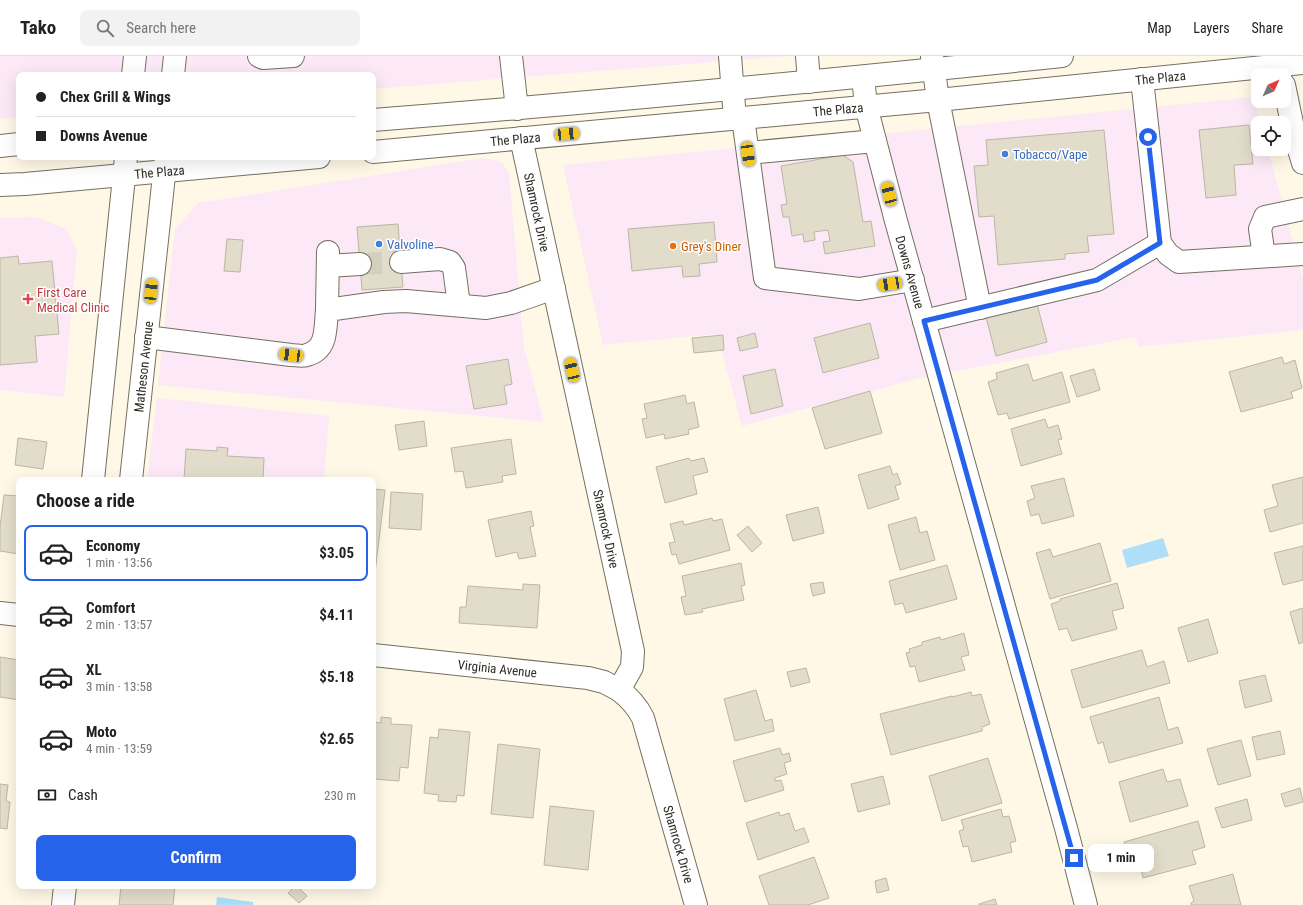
<!DOCTYPE html>
<meta charset="utf-8">
<style>
body{margin:0;font-family:"Roboto Condensed",sans-serif;background:#f2f2f2;color:#222;height:100vh;display:flex;flex-direction:column;font-size:15px;white-space:nowrap}
*{box-sizing:border-box;margin:0}
p{font-size:13px;color:#767676}
.icon{flex:none;width:22px;height:22px;fill:none;stroke:currentColor;stroke-width:2;stroke-linecap:round;stroke-linejoin:round}
.map{position:relative;flex:1;overflow:hidden}
.sheet{position:absolute;left:16px;top:421px;width:360px;height:412px;display:flex;flex-direction:column;background:#fff;border-radius:8px;box-shadow:0 4px 16px #0002}
.sheet>*{flex:none}
.hud{position:absolute;left:16px;top:16px;width:360px;height:88px;border-radius:8px;box-shadow:0 4px 16px #0002;display:grid;align-content:center;height:88px;padding:0 20px;background:#fff}
.needle{width:26px;rotate:45deg}
.controls{position:absolute;left:1251px;top:12px;display:grid;gap:8px}
.controls a{display:grid;place-items:center;width:40px;height:40px;border-radius:8px;background:#fff;box-shadow:0 4px 16px #0002;font-size:20px}
.end{position:absolute;width:18px;height:18px;margin:-9px;border:5px solid #2563eb;background:#fff;box-shadow:0 0 0 2px #fff}
.from{border-radius:50%}
.bubble{position:absolute;height:28px;border-radius:8px;background:#fff;box-shadow:0 4px 16px #0002;font-size:13px;font-weight:700;line-height:28px;text-align:center}
.car{position:absolute;width:12px;height:24px;margin:-12px -6px;border-radius:5px;box-shadow:0 0 3px 1px #0007;background:linear-gradient(#f5c518 24%,#345 0 40%,#f5c518 0 76%,#345 0 86%,#f5c518 0)}
.hud b{display:flex;align-items:center;gap:14px;height:38px;font-size:15px}
.hud b+b{border-top:1px solid #e0e0e0}
.hud i{width:10px;height:10px;background:#222}
ul{padding:0;list-style:none}
li{display:flex;align-items:center;gap:12px;height:56px;margin:0 8px 6px;padding:0 12px;border:2px solid transparent;border-radius:8px}
li div{flex:1}
li b{display:block;font-size:15px}
li em{font-style:normal;font-weight:700}
li.current{border-color:#2563eb}
li>.icon{width:36px;height:36px;stroke-width:1.5}
h2{padding:0 20px;font-size:18px;line-height:48px}
.pay{display:flex;align-items:center;gap:10px;height:44px;padding:0 20px;font-size:15px}
.pay p{margin-inline-start:auto}
.primary-button{display:flex;gap:8px;margin-top:auto;padding:8px 20px}
.primary-button a{flex:1;height:46px;border-radius:8px;background:#2563eb;color:#fff;font-size:16px;font-weight:700;line-height:46px;text-align:center}
header{display:flex;align-items:center;gap:24px;box-sizing:border-box;height:56px;padding:0 20px;background:#fff;border-bottom:1px solid #e0e0e0}
header strong{font-size:19px}
nav{display:flex;gap:22px;margin-inline-start:auto;font-size:14px}
.search{width:280px;height:36px;background:#f2f2f2;display:flex;align-items:center;gap:10px;box-sizing:border-box;padding:0 14px;border-radius:8px;color:#767676;font-size:15px}
.map>svg:first-child{display:block}
.commercial{fill:#fce8f7}
.water{fill:#afdef9}
.building{fill:#e2dccb;stroke:#bcb6a5}
.lines{fill:none;stroke-linecap:round;stroke-linejoin:round}
.minor-tunnel{stroke:#d5cfc0;stroke-width:22;stroke-dasharray:22 11;stroke-linecap:butt}
.minor-casing{stroke:#746f5f;stroke-width:24}
.major-casing{stroke:#746f5f;stroke-width:24}
.minor{stroke:#fff;stroke-width:22}
.major{stroke:#fff;stroke-width:22}
.route{stroke:#2563eb;stroke-width:5}
.shop-dot{fill:#3f7fe0;stroke:#fff;stroke-width:1.5}
.food-dot{fill:#e8710a;stroke:#fff;stroke-width:1.5}
.health-dot{fill:#e0444e;stroke:#fff;stroke-width:1.5}
.labels{text-anchor:middle;stroke-width:3;stroke-linejoin:round;paint-order:stroke}
.street-label{font-size:13px;fill:#2d2b24;stroke:#fff}
.shop-label{font-size:13px;fill:#366cbe;stroke:#fff;text-anchor:start}
.food-label{font-size:13px;fill:#c56008;stroke:#fff;text-anchor:start}
.health-label{font-size:13px;fill:#be3a42;stroke:#fff;text-anchor:start}
</style>
<header>
<strong>Tako</strong>
<div class="search"><svg class="icon" aria-label="search" viewBox="0 0 24 24"><circle cx="10" cy="10" r="6"/><path d="M15 15l6 6"/></svg>Search here</div>
<nav><a>Map</a><a>Layers</a><a>Share</a></nav>
</header>
<div class="map">
<svg width="1303" height="849" viewBox="0 0 1303 849">
<rect width="100%" height="100%" fill="#fff8e7"/>
<path class="commercial" d="M 0,0 L 788,0 L 373,33 L 373,19 L 19,19 L 19,61 L 0,63 Z
M 1254,41 L 1261,67 L 1258,67 L 1258,93 L 1268,93 L 1303,223 L 1303,274 L 1139,291 L 1135,281 L 920,322 L 742,370 L 717,278 L 603,289 L 563,109 Z
M 482,102 L 496,104 L 504,109 L 509,118 L 524,291 L 544,366 L 158,329 L 175,173 L 198,147 Z
M 36,161 L 66,173 L 77,194 L 64,341 L 0,334 L 0,162 Z
M 157,342 L 329,360 L 324,424 L 147,424 Z"/>
<path class="water" d="M 1163,482 L 1169,500 L 1127,512 L 1122,494 Z
M 217,841 L 253,846 L 253,849 L 216,849 Z"/>
<path class="building" d="M 1249,69 L 1253,108 L 1234,109 L 1236,139 L 1206,142 L 1199,74 Z
M 1104,74 L 1114,178 L 1087,180 L 1089,196 L 1065,198 L 1065,203 L 998,209 L 994,160 L 979,161 L 974,110 L 988,109 L 986,84 Z
M 843,99 L 853,106 L 863,166 L 871,165 L 875,190 L 825,198 L 823,186 L 830,185 L 828,174 L 814,176 L 815,184 L 804,186 L 803,178 L 792,180 L 789,161 L 783,161 L 781,149 L 787,148 L 781,110 Z
M 714,166 L 717,206 L 699,208 L 700,220 L 683,221 L 682,210 L 632,215 L 628,173 Z
M 398,168 L 403,231 L 362,234 L 357,171 Z
M 227,183 L 243,184 L 240,216 L 224,215 Z
M 18,200 L 19,208 L 52,205 L 59,278 L 35,280 L 37,306 L 0,309 L 0,202 Z
M 1037,248 L 1047,286 L 996,300 L 986,261 Z
M 870,267 L 879,302 L 823,317 L 814,282 Z
M 755,277 L 758,291 L 740,295 L 737,282 Z
M 723,279 L 724,294 L 694,297 L 692,282 Z
M 1282,301 L 1284,308 L 1295,304 L 1302,332 L 1291,336 L 1293,342 L 1241,356 L 1229,316 Z
M 508,303 L 512,328 L 504,330 L 507,348 L 474,353 L 466,310 Z
M 1028,308 L 1033,325 L 1062,316 L 1070,346 L 1009,363 L 1007,357 L 998,359 L 988,326 L 997,323 L 996,317 Z
M 775,313 L 783,350 L 751,358 L 743,320 Z
M 1094,313 L 1100,334 L 1077,341 L 1070,320 Z
M 870,335 L 882,377 L 825,393 L 812,352 Z
M 685,339 L 687,348 L 694,346 L 699,371 L 688,374 L 689,378 L 665,383 L 664,378 L 646,382 L 642,363 L 647,362 L 644,348 Z
M 1045,363 L 1048,372 L 1058,369 L 1062,383 L 1058,384 L 1062,398 L 1021,410 L 1011,373 Z
M 424,365 L 427,390 L 399,394 L 395,369 Z
M 18,382 L 47,386 L 43,413 L 15,409 Z
M 511,383 L 516,418 L 502,420 L 503,426 L 466,432 L 463,415 L 455,416 L 451,392 Z
M 217,391 L 228,392 L 227,400 L 264,402 L 263,424 L 184,424 L 186,393 L 217,395 Z
M 689,402 L 691,405 L 704,402 L 708,416 L 693,420 L 697,438 L 665,447 L 656,411 Z
M 890,410 L 893,419 L 897,417 L 901,428 L 895,430 L 899,443 L 868,453 L 858,419 Z
M 1303,421 L 1303,467 L 1270,476 L 1264,454 L 1278,450 L 1272,429 Z
M 1064,422 L 1074,460 L 1042,468 L 1039,458 L 1031,460 L 1027,445 L 1035,442 L 1031,430 Z
M 373,433 L 385,434 L 373,533 Z
M 391,436 L 423,438 L 421,474 L 389,472 Z
M 4,439 L 19,440 L 19,498 L 0,495 L 0,471 Z
M 818,451 L 824,477 L 793,485 L 786,459 Z
M 531,455 L 534,470 L 530,471 L 536,500 L 519,503 L 517,496 L 496,501 L 488,464 Z
M 916,461 L 920,477 L 927,475 L 935,504 L 900,514 L 888,469 Z
M 712,462 L 713,465 L 722,463 L 730,494 L 679,508 L 676,498 L 672,499 L 669,487 L 675,486 L 670,468 L 683,465 L 684,469 Z
M 748,470 L 762,487 L 752,496 L 737,479 Z
M 1100,487 L 1111,525 L 1050,543 L 1036,497 L 1050,493 L 1053,501 Z
M 1303,490 L 1303,524 L 1283,529 L 1274,497 Z
M 741,507 L 745,529 L 741,530 L 744,544 L 702,553 L 703,556 L 685,559 L 681,541 L 686,540 L 682,520 Z
M 947,509 L 957,543 L 906,557 L 903,547 L 895,549 L 889,525 Z
M 823,526 L 825,537 L 813,540 L 810,528 Z
M 1117,527 L 1124,552 L 1112,555 L 1117,573 L 1072,585 L 1067,572 L 1059,574 L 1051,548 L 1060,545 L 1060,543 Z
M 523,528 L 540,529 L 537,572 L 459,567 L 460,551 L 466,551 L 468,530 L 523,534 Z
M 1303,552 L 1303,586 L 1299,588 L 1290,556 Z
M 1208,563 L 1218,597 L 1188,606 L 1178,572 Z
M 964,577 L 969,599 L 961,601 L 965,614 L 919,626 L 915,610 L 910,611 L 906,597 L 910,596 L 909,593 L 922,589 L 922,586 L 940,581 L 941,584 Z
M 1142,594 L 1147,611 L 1164,605 L 1170,627 L 1082,652 L 1071,614 Z
M 0,601 L 19,604 L 19,644 L 0,641 Z
M 806,612 L 810,626 L 791,631 L 787,616 Z
M 1265,619 L 1272,645 L 1245,652 L 1239,625 Z
M 756,634 L 765,665 L 772,663 L 774,675 L 735,685 L 724,643 Z
M 971,636 L 972,640 L 981,638 L 990,668 L 982,671 L 982,675 L 891,699 L 880,658 L 952,640 L 952,641 Z
M 1159,641 L 1168,674 L 1178,671 L 1183,687 L 1109,707 L 1103,686 L 1098,688 L 1090,661 Z
M 381,661 L 391,662 L 391,668 L 412,669 L 408,712 L 400,711 L 399,725 L 373,723 L 373,666 L 381,667 Z
M 439,673 L 470,676 L 464,740 L 457,739 L 456,746 L 438,745 L 439,739 L 424,737 L 430,681 L 438,682 Z
M 1280,675 L 1285,698 L 1257,704 L 1252,681 Z
M 1241,684 L 1251,720 L 1218,729 L 1207,693 Z
M 498,688 L 540,693 L 533,762 L 491,758 Z
M 780,692 L 782,699 L 789,697 L 791,705 L 784,707 L 787,718 L 775,722 L 775,725 L 781,724 L 784,734 L 745,746 L 733,705 Z
M 988,702 L 1002,747 L 942,765 L 929,720 Z
M 1163,713 L 1167,726 L 1180,723 L 1188,750 L 1130,766 L 1119,726 Z
M 883,720 L 890,748 L 858,756 L 851,728 Z
M 0,728 L 8,729 L 6,745 L 10,746 L 7,773 L 0,772 Z
M 1300,732 L 1303,746 L 1285,751 L 1281,738 Z
M 1247,743 L 1252,764 L 1222,772 L 1215,752 Z
M 550,750 L 594,755 L 588,814 L 544,809 Z
M 1001,753 L 1003,761 L 1009,760 L 1016,785 L 1010,787 L 1012,796 L 972,806 L 968,790 L 963,791 L 959,775 L 964,773 L 961,764 Z
M 779,756 L 780,760 L 789,757 L 795,775 L 804,772 L 809,786 L 758,804 L 746,767 Z
M 1198,765 L 1205,791 L 1192,795 L 1196,808 L 1143,822 L 1141,813 L 1132,815 L 1124,786 Z
M 814,801 L 829,842 L 808,849 L 769,849 L 759,820 Z
M 1233,818 L 1241,849 L 1191,849 L 1191,847 L 1194,845 L 1189,830 Z
M 886,822 L 889,834 L 877,837 L 875,825 Z
M 121,830 L 175,830 L 173,849 L 119,849 Z
M 295,830 L 297,830 L 307,840 L 299,847 L 288,837 Z
M 995,843 L 997,849 L 979,849 L 979,848 Z"/>
<g class="lines">
<path class="minor-tunnel" d="M 360,208 L 401,206"/>
<g class="minor-casing">
<g id="minor">
<path d="M 259,0 L 263,2 L 293,0"/>
<path d="M 511,0 L 517,53"/>
<path d="M 730,0 L 735,63"/>
<path d="M 807,0 L 809,26"/>
<path d="M 932,0 L 938,44 L 980,252"/>
<path d="M 133,19 L 135,0"/>
<path d="M 173,19 L 175,0"/>
<path id="s1" d="M 863,21 L 866,50 L 896,165 L 1066,772 L 1086,849"/>
<path d="M 1142,23 L 1160,187 L 1168,198 L 1179,206 L 1303,198"/>
<path d="M 1284,29 L 1294,77 L 1303,107"/>
<path d="M 743,62 L 765,222 L 859,233 L 913,224"/>
<path id="s2" d="M 521,82 L 633,595 L 632,611 L 619,634 C 630,642 637,650 643,662 L 696,849"/>
<path d="M 748,97 L 875,85"/>
<path d="M 1264,200 L 1260,173 L 1265,161 L 1303,153"/>
<path d="M 401,206 L 440,203 L 450,206 L 454,212 L 459,249"/>
<path d="M 328,210 L 360,208"/>
<path d="M 327,254 L 328,196"/>
<path d="M 924,265 L 1097,224 L 1160,187"/>
<path d="M 146,281 L 291,299 C 296,299 303,301 307,299 C 328,293 325,272 327,254 L 384,246 L 406,245 L 486,252 L 511,247 L 554,232"/>
<path d="M 93,424 L 126,101"/>
<path id="s3" d="M 131,424 L 166,101"/>
<path d="M 0,557 L 19,559"/>
<path id="s4" d="M 373,599 L 588,622 L 604,626 L 619,634"/>
<path d="M 63,849 L 65,830"/>
</g>
</g>
<g class="major-casing">
<g id="major">
<path d="M 373,64 C 603,46 833,24 1062,0"/>
<path d="M 0,90 L 19,88"/>
<path id="s5" d="M 373,96 L 938,44 L 1303,7"/>
<path id="s6" d="M 0,129 L 25,128 L 319,101"/>
</g>
</g>
<use href="#minor" class="minor"/>
<use href="#major" class="major"/>
</g>
<g class="lines">
<path class="route" d="M 1074,802 L 924,265 L 1097,224 L 1160,187 L 1148,81"/>
</g>
<g class="shop-dot">
<circle cx="1005" cy="98" r="4"/>
<circle cx="379" cy="188" r="4"/>
</g>
<circle class="food-dot" cx="673" cy="190" r="4"/>
<path class="health-dot" d="M26 237h4v4h4v4h-4v4h-4v-4h-4v-4h4z"/>
<g class="labels">
<g class="street-label">
<text dy="5" stroke="none"><textPath href="#s5" startOffset="791">The Plaza</textPath></text>
<text dy="5" stroke="none"><textPath href="#s5" startOffset="467">The Plaza</textPath></text>
<text dy="5" stroke="none"><textPath href="#s5" startOffset="143">The Plaza</textPath></text>
<text dy="5" stroke="none"><textPath href="#s6" startOffset="160">The Plaza</textPath></text>
<text dy="5" stroke="none"><textPath href="#s2" startOffset="76">Shamrock Drive</textPath></text>
<text dy="5" stroke="none"><textPath href="#s1" startOffset="201">Downs Avenue</textPath></text>
<text dy="5" stroke="none"><textPath href="#s3" startOffset="114">Matheson Avenue</textPath></text>
<text dy="5" stroke="none"><textPath href="#s2" startOffset="400">Shamrock Drive</textPath></text>
<text dy="5" stroke="none"><textPath href="#s4" startOffset="125">Virginia Avenue</textPath></text>
<text dy="5" stroke="none"><textPath href="#s2" startOffset="736">Shamrock Drive</textPath></text>
</g>
<g class="shop-label">
<text x="1013" y="103">Tobacco/Vape</text>
<text x="387" y="193">Valvoline</text>
</g>
<g class="food-label">
<text x="681" y="195">Grey's Diner</text>
</g>
<g class="health-label">
<text x="37" y="241">First Care<tspan x="37" dy="15">Medical Clinic</tspan></text>
</g>
</g>
</svg>
<div class="controls">
<a><svg class="needle" viewBox="-14 -14 28 28"><path d="M0-13l5 13h-10z" fill="#e53935"/><path d="M0 13l5-13h-10z" fill="#767676"/></svg></a>
<a><svg class="icon" aria-label="locate" viewBox="0 0 24 24"><circle cx="12" cy="12" r="6"/><path d="M12 2v4M12 18v4M2 12h4M18 12h4"/></svg></a>
</div>
<i class="end from" style="left:1148px;top:81px"></i>
<i class="end" style="left:1074px;top:802px"></i>
<div class="bubble" style="left:1088px;top:788px;width:66px">1 min</div>
<i class="car" style="left:567px;top:78px;rotate:85deg"></i>
<i class="car" style="left:748px;top:98px;rotate:172deg"></i>
<i class="car" style="left:889px;top:138px;rotate:345deg"></i>
<i class="car" style="left:890px;top:228px;rotate:261deg"></i>
<i class="car" style="left:151px;top:235px;rotate:6deg"></i>
<i class="car" style="left:291px;top:299px;rotate:277deg"></i>
<i class="car" style="left:572px;top:314px;rotate:347deg"></i>
<div class="hud">
<b><i class="from"></i>Chex Grill &amp; Wings</b>
<b><i></i>Downs Avenue</b>
</div>
<section class="sheet">
<h2>Choose a ride</h2>
<ul>
<li class="current"><svg class="icon" aria-label="car" viewBox="0 0 24 24"><path d="M5 17H2v-5l4-1 3-4h7l3 4 3 1v5h-3M9 17h6M6 11h13"/><circle cx="7" cy="17" r="2"/><circle cx="17" cy="17" r="2"/></svg><div><b>Economy</b><p>1 min · 13:56</p></div><em>$3.05</em></li>
<li><svg class="icon" aria-label="car" viewBox="0 0 24 24"><path d="M5 17H2v-5l4-1 3-4h7l3 4 3 1v5h-3M9 17h6M6 11h13"/><circle cx="7" cy="17" r="2"/><circle cx="17" cy="17" r="2"/></svg><div><b>Comfort</b><p>2 min · 13:57</p></div><em>$4.11</em></li>
<li><svg class="icon" aria-label="car" viewBox="0 0 24 24"><path d="M5 17H2v-5l4-1 3-4h7l3 4 3 1v5h-3M9 17h6M6 11h13"/><circle cx="7" cy="17" r="2"/><circle cx="17" cy="17" r="2"/></svg><div><b>XL</b><p>3 min · 13:58</p></div><em>$5.18</em></li>
<li><svg class="icon" aria-label="car" viewBox="0 0 24 24"><path d="M5 17H2v-5l4-1 3-4h7l3 4 3 1v5h-3M9 17h6M6 11h13"/><circle cx="7" cy="17" r="2"/><circle cx="17" cy="17" r="2"/></svg><div><b>Moto</b><p>4 min · 13:59</p></div><em>$2.65</em></li>
</ul>
<div class="pay"><svg class="icon" aria-label="cash" viewBox="0 0 24 24"><path d="M3 7h18v10H3z"/><circle cx="12" cy="12" r="2"/></svg>Cash<p>230 m</p></div>
<div class="primary-button"><a>Confirm</a></div>
</section>
</div>
